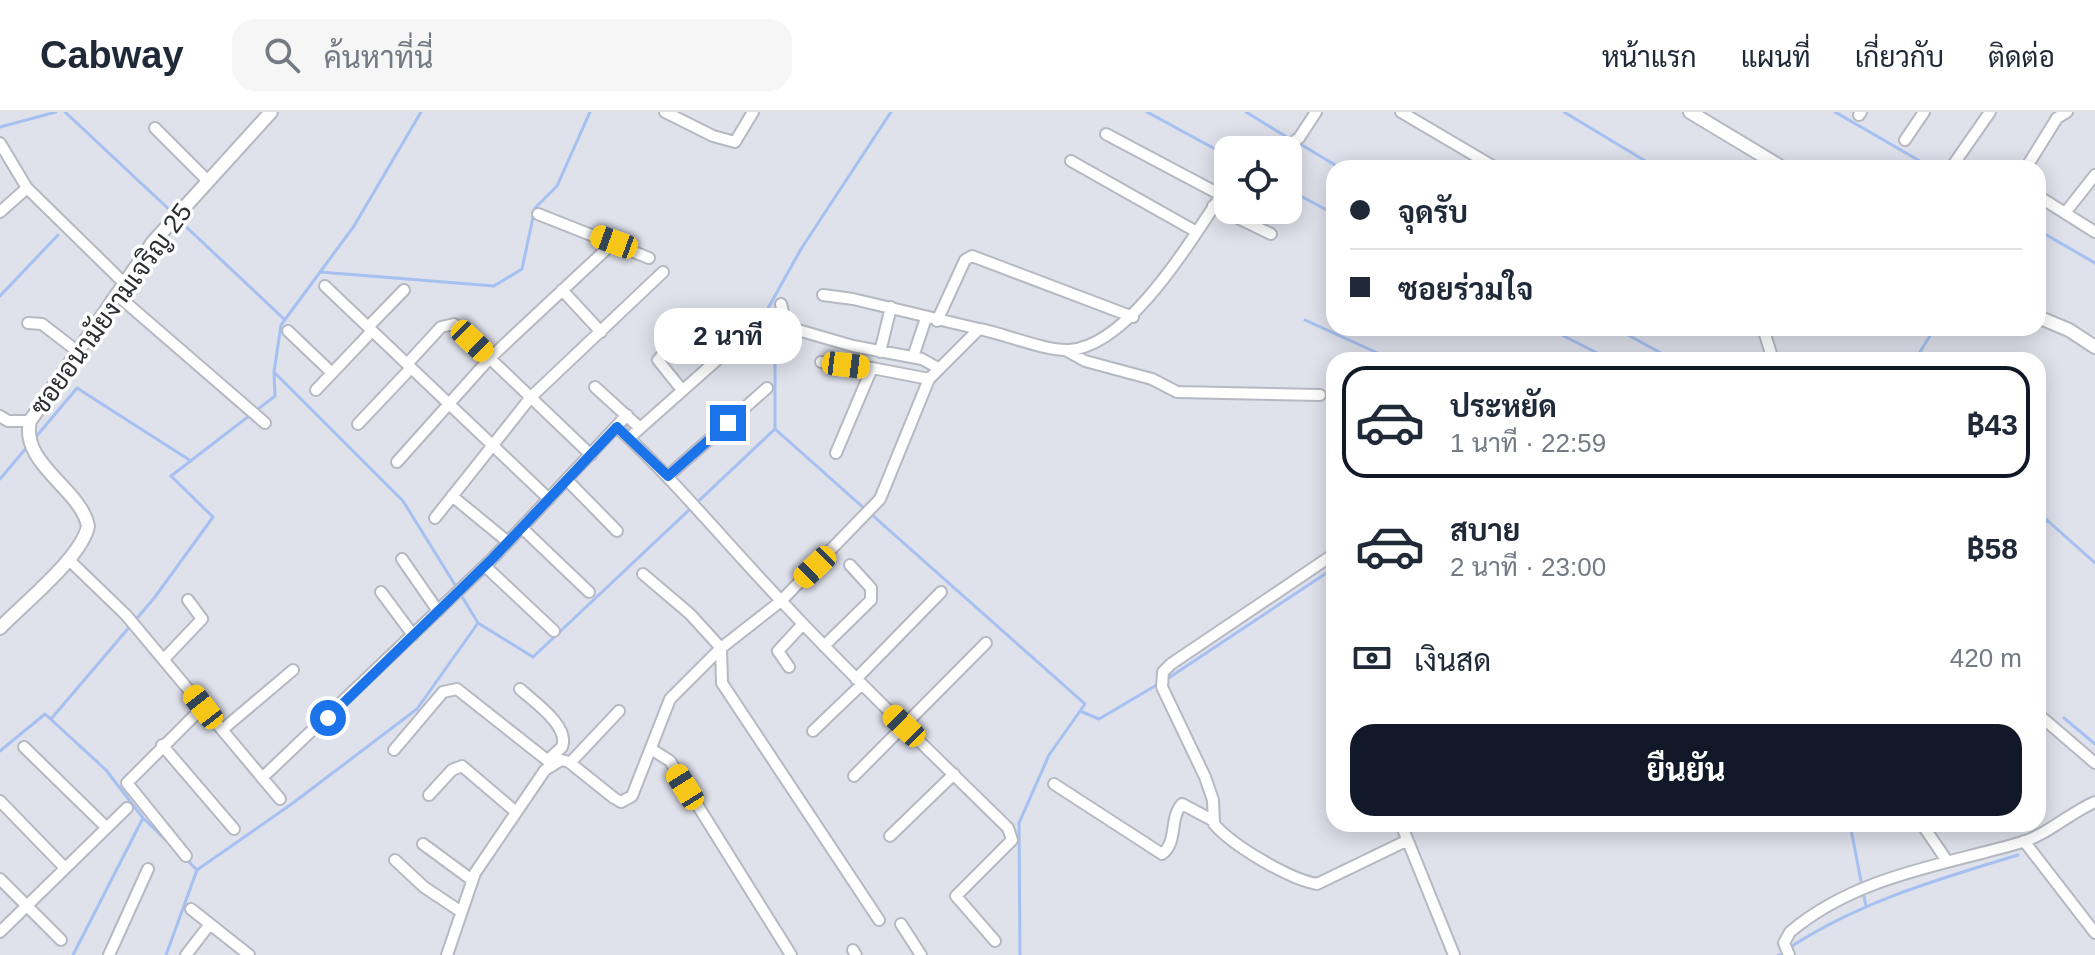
<!DOCTYPE html>
<html lang="th">
<meta charset="utf-8">
<style>
body{margin:0;font-family:Arial,Sarabun,sans-serif;background:#f6f6f7;color:#1f2937;height:100vh;display:flex;flex-direction:column;font-size:30px;white-space:nowrap}
*{box-sizing:border-box;margin:0}
p{font-size:26px;color:#747a83}
.icon{flex:none;width:44px;height:44px;fill:none;stroke:currentColor;stroke-width:2;stroke-linecap:round;stroke-linejoin:round}
.map{position:relative;flex:1;overflow:hidden}
.details{position:absolute;left:1326px;top:240px;width:720px;height:480px;display:flex;flex-direction:column;background:#fff;border-radius:24px;box-shadow:0 4px 20px #0003}
.details>*{flex:none}
.banner{position:absolute;left:1326px;top:48px;width:720px;height:176px;border-radius:24px;box-shadow:0 4px 20px #0003;display:grid;align-content:center;height:176px;padding:0 24px;background:#fff}
.controls{position:absolute;left:1214px;top:24px;display:grid;gap:16px}
.controls a{display:grid;place-items:center;width:88px;height:88px;border-radius:16px;background:#fff;box-shadow:0 4px 20px #0003;font-size:40px}
.end{position:absolute;width:36px;height:36px;margin:-18px;border:10px solid #1a73e8;background:#fff;box-shadow:0 0 0 4px #fff}
.from{border-radius:50%}
.bubble{position:absolute;height:56px;border-radius:24px;background:#fff;box-shadow:0 4px 20px #0003;font-size:26px;font-weight:700;line-height:56px;text-align:center}
.car{position:absolute;width:24px;height:48px;margin:-24px -12px;border-radius:10px;box-shadow:0 0 6px 2px #0007;background:linear-gradient(#f5c518 24%,#345 0 40%,#f5c518 0 76%,#345 0 86%,#f5c518 0)}
.banner b{display:flex;align-items:center;gap:28px;height:76px;font-size:30px}
.banner b+b{border-top:2px solid #e0e1e3}
.banner i{width:20px;height:20px;background:#1f2937}
ul{padding:14px 0 0;list-style:none}
li{display:flex;align-items:center;gap:24px;height:112px;margin:0 16px 12px;padding:0 8px;border:4px solid transparent;border-radius:24px}
li div{flex:1}
li b{display:block;font-size:30px}
li em{font-style:normal;font-weight:700}
li.on{border-color:#111827}
li>.icon{width:72px;height:72px;stroke-width:1.5}
.pay{display:flex;align-items:center;gap:20px;height:88px;padding:0 24px;font-size:30px}
.pay p{margin-inline-start:auto}
.button{display:flex;gap:16px;margin-top:auto;padding:16px 24px}
.button a{flex:1;height:92px;border-radius:24px;background:#111827;color:#fff;font-size:32px;font-weight:700;line-height:92px;text-align:center}
header{display:flex;align-items:center;gap:48px;box-sizing:border-box;height:112px;padding:0 40px;background:#fff;border-bottom:2px solid #e0e1e3}
header strong{font-size:38px}
nav{display:flex;gap:44px;margin-inline-start:auto;font-size:28px}
.search{width:560px;height:72px;background:#f6f6f7;display:flex;align-items:center;gap:20px;box-sizing:border-box;padding:0 28px;border-radius:24px;color:#747a83;font-size:30px}
.map>svg:first-child{display:block}
.lines{fill:none;stroke-linecap:round;stroke-linejoin:round}
.stream{stroke:#a6c0f1;stroke-width:3}
.minor-casing{stroke:#b6b8c2;stroke-width:14}
.tertiary-casing{stroke:#b6b8c2;stroke-width:16}
.minor{stroke:#fff;stroke-width:10}
.tertiary{stroke:#fff;stroke-width:12}
.route{stroke:#1a73e8;stroke-width:10}
.labels{text-anchor:middle;stroke-width:7;stroke-linejoin:round;paint-order:stroke}
.street-label{font-size:26px;fill:#2d2e31;stroke:#fff}
</style>
<header>
<strong>Cabway</strong>
<div class="search"><svg class="icon" aria-label="search" viewBox="0 0 24 24"><circle cx="10" cy="10" r="6"/><path d="M15 15l6 6"/></svg>ค้นหาที่นี่</div>
<nav><a>หน้าแรก</a><a>แผนที่</a><a>เกี่ยวกับ</a><a>ติดต่อ</a></nav>
</header>
<div class="map">
<svg width="2095" height="843" viewBox="0 0 2095 843">
<rect width="100%" height="100%" fill="#dfe1eb"/>
<g class="lines">
<path class="stream" d="M 65,0 L 175,103
M 1147,0 L 1228,44
M 1246,0 L 1290,27
M 1564,0 L 1657,56
M 1835,0 L 1932,56
M 0,15 L 56,0
M 1297,30 L 1340,56
M 1288,77 L 1334,102
M 180,109 L 285,208
M 2038,118 L 2095,151
M 320,160 L 494,174 L 522,157 L 535,96 L 557,74 L 590,0
M 0,184 L 58,123
M 1305,208 L 1393,248
M 1548,216 L 1611,248
M 1615,216 L 1674,248
M 1915,248 L 1931,222 L 1922,216
M 274,260 L 281,213 L 354,114 L 421,0
M 775,317 L 865,397
M 35,326 L 77,276 L 191,349
M 0,367 L 27,335
M 2038,400 L 2095,451
M 871,402 L 1085,592 L 1049,643 L 1019,711 L 1020,843
M 2038,417 L 2047,408
M 461,483 L 478,511 L 533,545 L 775,317 L 775,240 L 756,218 L 801,137 L 891,0
M 1167,567 L 1334,456
M 1080,599 L 1099,607 L 1160,571
M 2064,606 L 2095,632
M 51,607 L 155,485 L 213,405 L 171,364 L 275,284 L 274,260 L 403,389 L 457,476
M 0,639 L 45,602 L 106,658 L 143,706 L 171,733
M 1850,712 L 1861,769
M 185,746 L 197,758
M 1864,784 L 1866,794
M 1792,834 C 1862,789 1939,767 2018,743
M 73,843 L 143,706
M 166,843 L 197,758 L 293,691 L 417,597 L 478,511
M 1778,843 L 1780,843"/>
<g class="minor-casing">
<path id="minor" d="M 665,0 L 713,24 L 735,30 L 753,0
M 1401,0 L 1496,56
M 1859,3 L 1861,0
M 155,16 L 207,68
M 1106,22 L 1221,83
M 1905,28 L 1924,0
M 0,31 L 27,76 L 124,171
M 1282,38 L 1299,26 L 1316,0
M 1071,49 L 1195,119
M 1951,56 L 1990,0
M 2026,56 L 2057,6 L 2067,0
M 2038,84 L 2095,120
M 1213,94 L 1271,122
M 0,100 L 27,76
M 2065,101 L 2095,63
M 538,102 L 649,146
M 325,174 L 549,387
M 562,178 L 601,220
M 116,182 L 265,311
M 823,183 L 853,187 L 979,217
M 781,192 L 785,208 L 791,216 L 853,234 L 922,247 L 938,256
M 937,209 L 965,148 L 972,144 L 1133,205
M 28,211 L 42,212 L 77,239
M 368,215 L 404,178
M 1763,216 L 1773,248
M 288,219 L 332,261
M 1067,239 L 1085,249 L 1152,267 L 1177,280 L 1320,283
M 880,240 L 891,195
M 913,245 L 926,206
M 821,250 L 872,256
M 407,252 L 441,215 L 454,212 L 591,343
M 595,275 L 640,316
M 316,278 L 372,219
M 682,278 L 658,248 L 683,220
M 0,304 L 8,309 L 30,309
M 358,312 L 411,256
M 617,315 C 678,371 730,436 788,496 C 859,572 934,643 1008,716 L 1012,728 L 956,784 L 995,829
M 629,326 L 727,239
M 836,341 L 872,256 L 929,267
M 397,350 L 490,246 L 614,130
M 668,364 L 767,276
M 567,368 L 617,419
M 452,384 L 508,430
M 435,406 L 531,285 L 663,160
M 522,416 L 589,480
M 1334,442 L 1171,552 L 1163,560 L 1162,575 L 1205,665 L 1213,688 L 1214,712 C 1233,734 1289,767 1317,772 L 1406,729
M 68,447 L 126,503 L 280,687
M 402,447 L 438,499
M 485,454 L 554,519
M 643,462 L 690,502 L 721,536 L 722,571 L 879,808
M 381,480 L 413,523
M 824,534 L 871,488 L 871,476 L 850,453
M 164,547 L 202,507 L 188,488
M 789,555 L 778,539 L 803,512
M 856,567 L 941,480
M 520,577 C 534,590 570,614 562,635 L 548,648
M 2038,602 L 2095,651
M 222,618 L 293,558
M 813,619 L 861,573
M 162,633 L 234,717
M 24,635 L 106,715
M 651,637 L 670,649 L 791,843
M 394,638 L 443,580 L 457,577 L 552,652
M 570,651 L 619,599
M 854,664 L 986,531
M 262,666 L 493,446 L 627,303
M 1054,672 L 1162,742 C 1178,730 1169,706 1182,692 L 1214,709
M 429,683 L 452,658 L 462,654 L 516,700
M 0,689 L 65,756
M 1401,712 L 1454,843
M 1922,712 L 1947,749
M 890,724 L 954,662
M 2024,729 L 2095,821
M 423,732 L 472,768
M 186,744 L 127,671 L 203,595
M 395,748 L 424,775 L 460,799
M 0,767 L 61,828
M 191,797 L 249,843
M 901,812 L 921,843
M 0,820 L 127,696
M 853,838 L 856,843
M 109,843 L 148,757
M 186,843 L 210,812
M 447,843 L 475,761 L 545,658 L 561,648 L 569,650 L 614,686 L 621,690 L 632,684 L 670,587 L 721,536 L 781,489 L 880,387 L 929,267 L 979,217 C 1006,222 1044,239 1069,238 C 1131,234 1195,121 1228,73
M 1789,843 L 1784,831 L 1790,820 C 1855,765 1939,754 2019,731 C 2046,724 2069,701 2095,690"/>
</g>
<g class="tertiary-casing">
<path id="tertiary" d="M 1690,0 L 1783,56
M 2038,205 L 2069,218 L 2095,235
M 0,516 C 24,491 82,445 88,414 C 81,377 20,352 30,309 L 153,130 L 271,0"/>
</g>
<use href="#minor" class="minor"/>
<use href="#tertiary" class="tertiary"/>
</g>
<g class="lines">
<path class="route" d="M 328,606 L 493,446 L 617,315 L 668,364 L 728,311"/>
</g>
<g class="labels">
<g class="street-label">
<text transform="translate(111 197) rotate(-54)" y="9">ซอยอนามัยงามเจริญ 25</text>
</g>
</g>
</svg>
<div class="controls">
<a><svg class="icon" aria-label="locate" viewBox="0 0 24 24"><circle cx="12" cy="12" r="6"/><path d="M12 2v4M12 18v4M2 12h4M18 12h4"/></svg></a>
</div>
<i class="end from" style="left:328px;top:606px"></i>
<i class="end" style="left:728px;top:311px"></i>
<div class="bubble" style="left:654px;top:196px;width:148px">2 นาที</div>
<i class="car" style="left:614px;top:130px;rotate:290deg"></i>
<i class="car" style="left:472px;top:229px;rotate:134deg"></i>
<i class="car" style="left:846px;top:253px;rotate:97deg"></i>
<i class="car" style="left:815px;top:455px;rotate:226deg"></i>
<i class="car" style="left:203px;top:595px;rotate:322deg"></i>
<i class="car" style="left:904px;top:614px;rotate:314deg"></i>
<i class="car" style="left:685px;top:675px;rotate:328deg"></i>
<div class="banner">
<b><i class="from"></i>จุดรับ</b>
<b><i></i>ซอยร่วมใจ</b>
</div>
<section class="details">
<ul>
<li class="on"><svg class="icon" aria-label="car" viewBox="0 0 24 24"><path d="M5 17H2v-5l4-1 3-4h7l3 4 3 1v5h-3M9 17h6M6 11h13"/><circle cx="7" cy="17" r="2"/><circle cx="17" cy="17" r="2"/></svg><div><b>ประหยัด</b><p>1 นาที · 22:59</p></div><em>฿43</em></li>
<li><svg class="icon" aria-label="car" viewBox="0 0 24 24"><path d="M5 17H2v-5l4-1 3-4h7l3 4 3 1v5h-3M9 17h6M6 11h13"/><circle cx="7" cy="17" r="2"/><circle cx="17" cy="17" r="2"/></svg><div><b>สบาย</b><p>2 นาที · 23:00</p></div><em>฿58</em></li>
</ul>
<div class="pay"><svg class="icon" aria-label="cash" viewBox="0 0 24 24"><path d="M3 7h18v10H3z"/><circle cx="12" cy="12" r="2"/></svg>เงินสด<p>420 m</p></div>
<div class="button"><a>ยืนยัน</a></div>
</section>
</div>
